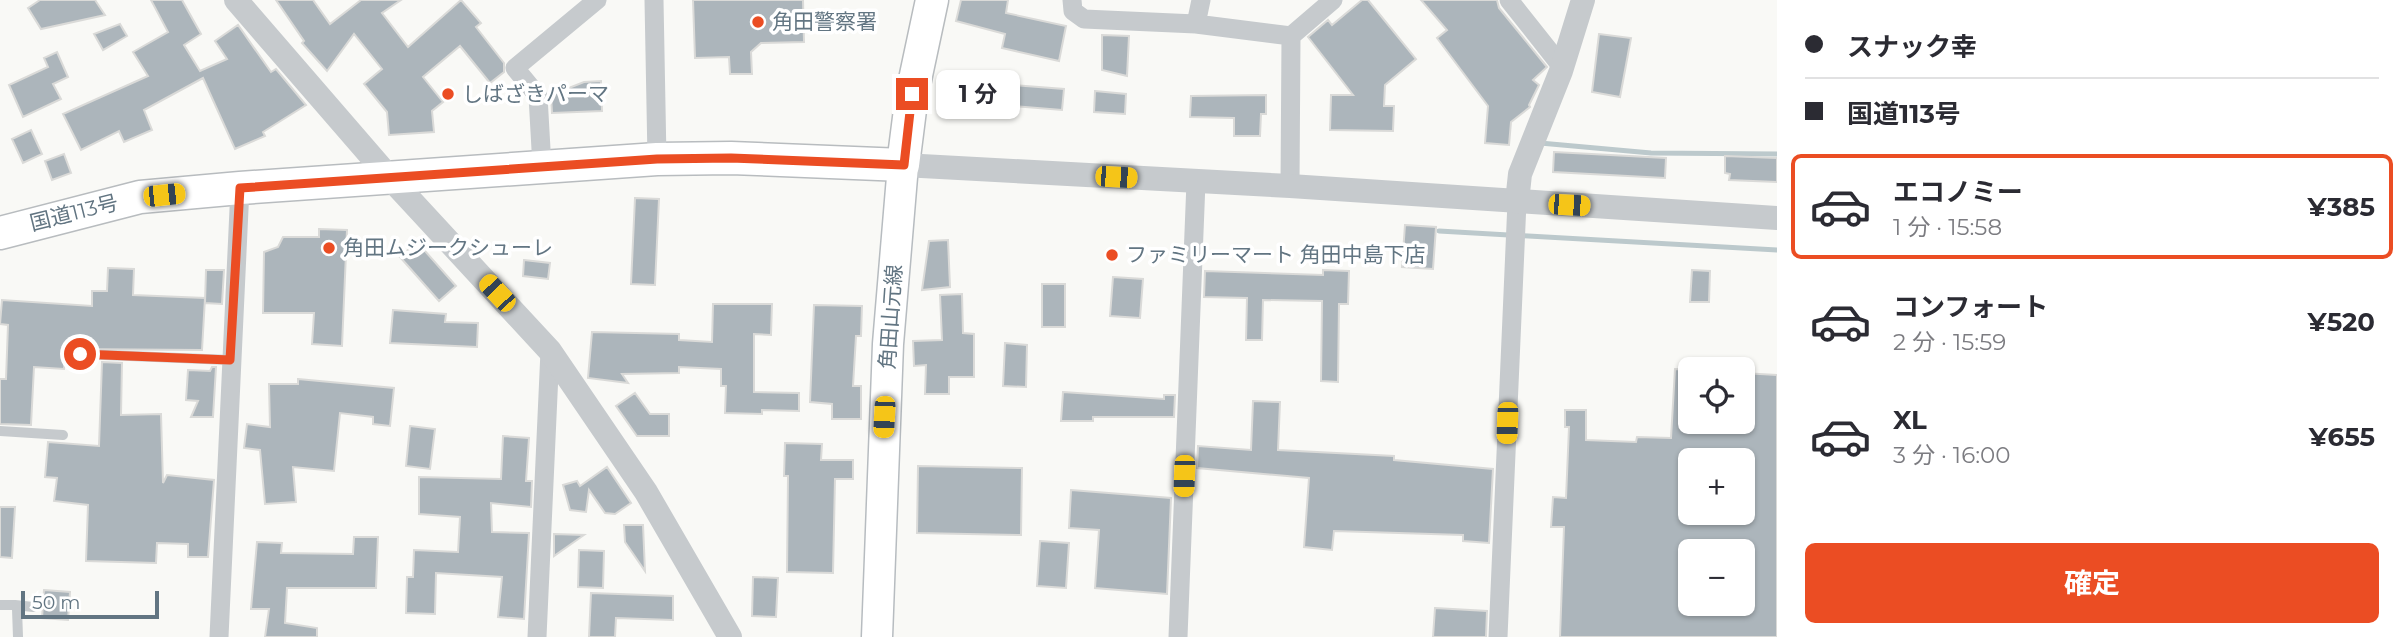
<!DOCTYPE html>
<html lang="ja">
<meta charset="utf-8">
<style>
body{margin:0;font-family:Montserrat,"Noto Sans JP",sans-serif;background:#f2f2f3;color:#2b2b33;height:100vh;display:flex;flex-direction:column;font-size:26px;white-space:nowrap}
*{box-sizing:border-box;margin:0}
p{font-size:23px;color:#7c7c81}
.icon{flex:none;width:38px;height:38px;fill:none;stroke:currentColor;stroke-width:2;stroke-linecap:round;stroke-linejoin:round}
.map{position:relative;flex:1;overflow:hidden}
.panel{display:flex;flex-direction:column;background:#fff;width:630px}
.panel>*{flex:none}
.top-card{display:grid;align-content:center;height:154px;padding:0 28px;background:#fff}
.tools{position:absolute;left:1678px;top:357px;display:grid;gap:14px}
.tools a{display:grid;place-items:center;width:77px;height:77px;border-radius:10px;background:#fff;box-shadow:0 2px 5px #0004;font-size:35px}
.scale{position:absolute;left:21px;bottom:18px;width:138px;box-sizing:border-box;padding-left:7px;border:4px solid #627582;border-top:0;font-size:19px;line-height:24px;white-space:nowrap;color:#627582;-webkit-text-stroke:5px #fff;paint-order:stroke}
.end{position:absolute;width:32px;height:32px;margin:-16px;border:9px solid #eb4d23;background:#fff;box-shadow:0 0 0 4px #fff}
.from{border-radius:50%}
.bubble{position:absolute;height:49px;border-radius:10px;background:#fff;box-shadow:0 2px 5px #0004;font-size:23px;font-weight:700;line-height:49px;text-align:center}
.car{position:absolute;width:21px;height:42px;margin:-21px -10px;border-radius:9px;box-shadow:0 0 5px 2px #0007;background:linear-gradient(#f5c518 24%,#345 0 40%,#f5c518 0 76%,#345 0 86%,#f5c518 0)}
.top-card b{display:flex;align-items:center;gap:24px;height:66px;font-size:26px}
.top-card b+b{border-top:2px solid #e1e1e2}
.top-card i{width:18px;height:18px;background:#2b2b33}
ul{padding:0;list-style:none}
li{display:flex;align-items:center;gap:21px;height:105px;margin:0 14px 10px;padding:0 14px;border:4px solid transparent;border-radius:10px}
li div{flex:1}
li b{display:block;font-size:26px}
li em{font-style:normal;font-weight:700}
li.selected{border-color:#eb4d23}
li>.icon{width:63px;height:63px;stroke-width:1.5}
.action{display:flex;gap:14px;margin-top:auto;padding:14px 28px}
.action a{flex:1;height:80px;border-radius:10px;background:#eb4d23;color:#fff;font-size:28px;font-weight:700;line-height:80px;text-align:center}
main{display:flex;flex:1;min-height:0}
.map>svg:first-child{display:block}
.lines{fill:none;stroke-linecap:round;stroke-linejoin:round}
.stream{stroke:#bcc9cc;stroke-width:5}
.building{fill:#acb5bb;stroke:#dadad8;stroke-width:2;fill-rule:evenodd}
.primary-casing{stroke:#b7bcc0;stroke-width:33}
.trunk-casing{stroke:#b8bcbf;stroke-width:35}
.service{stroke:#c6cacd;stroke-width:10}
.minor{stroke:#c6cacd;stroke-width:19}
.tertiary{stroke:#c6cacd;stroke-width:24}
.primary{stroke:#fff;stroke-width:30}
.trunk{stroke:#fff;stroke-width:32}
.route{stroke:#eb4d23;stroke-width:9}
.poi-dot{fill:#eb4d23;stroke:#fff;stroke-width:2.5}
.labels{text-anchor:middle;stroke-width:7;stroke-linejoin:round;paint-order:stroke}
.poi-label{font-size:21px;fill:#627582;stroke:#fff;text-anchor:start}
.street-label{font-size:21px;fill:#627582;stroke:#fff}
</style>
<main>
<div class="map">
<svg width="1777" height="637" viewBox="0 0 1777 637">
<rect width="100%" height="100%" fill="#f9f9f6"/>
<g class="lines">
<path class="stream" d="M 1540,143 L 1651,153 L 1777,154
M 1439,231 L 1777,250"/>
</g>
<path class="building" d="M 40,0 L 95,0 L 105,15 L 41,29 L 28,8 Z
M 151,0 L 182,0 L 201,34 L 184,45 L 200,71 L 227,59 L 215,41 L 238,25 L 271,72 L 276,69 L 306,105 L 263,132 L 265,136 L 235,149 L 203,78 L 144,110 L 152,130 L 124,142 L 119,131 L 81,150 L 63,114 L 148,76 L 133,52 L 168,32 Z
M 276,0 L 313,0 L 330,24 L 361,0 L 401,0 L 382,13 L 408,47 L 461,0 L 481,23 L 476,27 L 504,63 L 504,72 L 490,83 L 460,46 L 423,77 L 443,102 L 432,111 L 434,132 L 389,135 L 387,112 L 364,84 L 382,69 L 354,34 L 327,71 L 302,43 L 304,41 Z
M 693,0 L 803,0 L 804,42 L 761,43 L 751,52 L 752,74 L 730,74 L 729,57 L 695,58 Z
M 961,0 L 1008,0 L 1006,13 L 1066,26 L 1059,61 L 1002,48 L 1005,34 L 956,21 Z
M 1362,0 L 1368,0 L 1416,59 L 1385,85 L 1384,106 L 1394,106 L 1393,131 L 1330,130 L 1331,95 L 1353,95 L 1308,37 L 1328,20 L 1332,25 Z
M 1421,0 L 1497,0 L 1499,8 L 1547,67 L 1533,80 L 1539,85 L 1529,105 L 1530,107 L 1511,122 L 1509,145 L 1485,143 L 1488,106 L 1437,38 L 1447,30 Z
M 120,24 L 127,36 L 103,50 L 94,34 Z
M 1599,34 L 1631,38 L 1620,97 L 1592,92 Z
M 1102,35 L 1129,36 L 1127,76 L 1102,70 Z
M 57,52 L 68,77 L 53,84 L 61,99 L 23,117 L 9,85 L 48,67 L 44,58 Z
M 601,81 L 602,111 L 552,113 L 551,95 L 584,82 Z
M 963,81 L 1064,89 L 1062,110 L 962,102 Z
M 1095,91 L 1126,94 L 1125,114 L 1094,112 Z
M 1266,95 L 1266,114 L 1261,114 L 1260,136 L 1234,136 L 1234,118 L 1190,117 L 1191,96 Z
M 31,130 L 42,154 L 23,163 L 12,139 Z
M 1554,152 L 1666,158 L 1665,178 L 1553,172 Z
M 64,154 L 71,173 L 52,180 L 45,161 Z
M 1725,156 L 1777,158 L 1777,182 L 1729,180 L 1730,174 L 1725,173 Z
M 635,198 L 659,199 L 655,285 L 631,284 Z
M 1405,225 L 1436,227 L 1433,269 L 1402,267 Z
M 319,229 L 347,230 L 342,346 L 312,344 L 314,313 L 263,313 L 264,252 L 278,247 L 283,237 L 319,237 Z
M 948,240 L 950,287 L 922,290 L 929,241 Z
M 417,242 L 456,286 L 439,301 L 400,257 Z
M 524,260 L 550,263 L 548,279 L 523,276 Z
M 108,268 L 134,269 L 133,295 L 205,298 L 202,350 L 66,349 L 64,369 L 34,367 L 31,425 L 0,424 L 0,379 L 6,379 L 8,325 L 0,324 L 2,300 L 92,306 L 92,291 L 107,291 Z
M 206,270 L 224,270 L 222,304 L 205,303 Z
M 1323,270 L 1349,271 L 1348,304 L 1339,304 L 1338,382 L 1321,381 L 1322,301 L 1263,300 L 1262,340 L 1246,340 L 1247,298 L 1204,297 L 1205,271 L 1323,275 Z
M 1692,270 L 1710,271 L 1709,302 L 1690,302 Z
M 1113,277 L 1143,279 L 1140,318 L 1110,316 Z
M 1042,284 L 1065,284 L 1065,327 L 1042,327 Z
M 962,294 L 963,333 L 974,334 L 974,377 L 949,377 L 949,394 L 925,394 L 926,365 L 914,366 L 913,341 L 942,340 L 940,295 Z
M 713,304 L 772,304 L 771,335 L 754,334 L 754,392 L 799,393 L 799,411 L 762,410 L 762,414 L 725,413 L 726,386 L 721,386 L 721,369 L 679,367 L 679,373 L 622,374 L 628,383 L 588,378 L 592,332 L 679,334 L 679,340 L 712,342 Z
M 814,305 L 862,306 L 861,336 L 856,336 L 853,386 L 861,386 L 861,419 L 832,419 L 832,404 L 810,402 Z
M 393,310 L 446,314 L 445,322 L 478,323 L 477,347 L 390,343 Z
M 1005,343 L 1027,345 L 1026,387 L 1003,386 Z
M 102,362 L 122,363 L 121,415 L 161,414 L 163,483 L 167,475 L 214,480 L 208,557 L 188,557 L 188,544 L 157,543 L 156,563 L 86,561 L 88,505 L 54,501 L 57,478 L 45,477 L 48,442 L 99,446 Z
M 212,367 L 216,367 L 213,417 L 191,417 L 198,401 L 186,400 L 188,370 L 210,371 Z
M 1675,369 L 1690,370 L 1690,422 L 1743,422 L 1743,373 L 1777,375 L 1777,637 L 1560,637 L 1564,527 L 1551,527 L 1553,497 L 1566,498 L 1569,427 L 1565,427 L 1565,410 L 1586,410 L 1586,440 L 1636,442 L 1637,437 L 1671,438 ZM 1690,460 L 1743,460 L 1743,513 L 1690,513 ZM 1690,551 L 1743,551 L 1743,604 L 1690,604 Z
M 298,379 L 394,388 L 390,426 L 373,424 L 373,417 L 340,413 L 334,471 L 293,467 L 296,502 L 265,504 L 260,450 L 244,448 L 247,424 L 270,427 L 269,384 L 298,384 Z
M 1063,392 L 1164,399 L 1164,395 L 1175,395 L 1174,417 L 1093,417 L 1093,421 L 1061,421 Z
M 635,393 L 650,414 L 669,414 L 669,436 L 637,436 L 616,406 Z
M 1253,401 L 1280,402 L 1278,450 L 1394,456 L 1394,460 L 1493,469 L 1489,543 L 1463,541 L 1463,535 L 1334,531 L 1332,550 L 1304,547 L 1309,478 L 1197,468 L 1198,446 L 1251,450 Z
M 410,426 L 435,429 L 430,469 L 406,466 Z
M 503,436 L 529,438 L 526,481 L 532,481 L 531,507 L 491,503 L 492,532 L 529,533 L 524,619 L 498,617 L 502,577 L 436,573 L 435,614 L 406,613 L 407,577 L 413,577 L 414,550 L 458,552 L 460,517 L 419,514 L 419,477 L 501,479 Z
M 785,443 L 822,444 L 821,460 L 853,460 L 853,479 L 835,479 L 833,573 L 787,572 L 788,476 L 784,476 Z
M 918,466 L 1022,468 L 1021,535 L 917,533 Z
M 607,467 L 631,503 L 615,514 L 605,513 L 589,490 L 586,512 L 570,510 L 563,485 L 577,481 L 580,486 Z
M 1071,490 L 1171,498 L 1167,594 L 1095,588 L 1099,530 L 1069,528 Z
M 0,507 L 15,507 L 12,558 L 0,557 Z
M 624,525 L 643,525 L 645,571 L 625,542 Z
M 554,534 L 584,535 L 554,556 Z
M 354,537 L 378,537 L 376,588 L 287,588 L 285,623 L 317,628 L 317,637 L 265,637 L 269,609 L 251,609 L 257,542 L 282,543 L 281,553 L 353,554 Z
M 1040,541 L 1069,543 L 1066,588 L 1037,586 Z
M 579,550 L 604,551 L 603,588 L 578,587 Z
M 753,577 L 778,578 L 776,617 L 752,616 Z
M 44,590 L 70,592 L 68,620 L 42,618 Z
M 591,593 L 673,596 L 673,620 L 616,618 L 615,637 L 589,637 Z
M 1435,608 L 1487,611 L 1486,637 L 1433,637 Z"/>
<g class="lines">
<g class="primary-casing">
<path id="primary" d="M 877,637 L 888,344 L 903,165"/>
</g>
<g class="trunk-casing">
<path id="trunk" d="M 0,233 L 140,197 L 240,188 L 657,159 L 731,158 L 903,165 L 912,94 L 932,0"/>
</g>
<path class="service" d="M 80,354 L 230,360
M 0,431 L 63,435
M 0,605 L 15,605 L 17,609 L 18,637
M 15,605 L 33,607"/>
<path class="minor" d="M 654,0 L 657,159
M 1072,0 L 1073,11 L 1084,19 L 1196,24 L 1291,36 L 1333,0
M 1509,0 L 1562,67
M 1196,24 L 1201,0
M 542,167 L 538,96 L 515,68 L 597,0
M 1290,186 L 1291,36
M 219,637 L 240,188
M 537,637 L 550,351
M 1178,637 L 1196,182
M 1498,637 L 1517,202"/>
<path class="tertiary" d="M 236,0 L 390,178 L 550,351 L 646,492 L 730,637
M 903,165 L 1290,186 L 1777,218
M 1517,202 L 1520,174 L 1561,71 L 1583,0"/>
<use href="#primary" class="primary"/>
<use href="#trunk" class="trunk"/>
</g>
<g class="lines">
<path class="route" d="M 80,354 L 230,360 L 240,188 L 657,159 L 731,158 L 904,165 L 912,94"/>
</g>
<g class="poi-dot">
<circle cx="758" cy="22" r="7"/>
<circle cx="448" cy="94" r="7"/>
<circle cx="329" cy="248" r="7"/>
<circle cx="1112" cy="255" r="7"/>
</g>
<g class="labels">
<g class="poi-label">
<text x="772" y="29">角田警察署</text>
<text x="462" y="101">しばざきパーマ</text>
<text x="343" y="255">角田ムジークシューレ</text>
<text x="1126" y="262">ファミリーマート 角田中島下店</text>
</g>
<g class="street-label">
<text transform="translate(74 213) rotate(-14)" y="7">国道113号</text>
<text transform="translate(891 317) rotate(-86)" y="7">角田山元線</text>
</g>
</g>
</svg>
<div class="tools">
<a><svg class="icon" aria-label="locate" viewBox="0 0 24 24"><circle cx="12" cy="12" r="6"/><path d="M12 2v4M12 18v4M2 12h4M18 12h4"/></svg></a>
<a>+</a>
<a>−</a>
</div>
<div class="scale">50 m</div>
<i class="end from" style="left:80px;top:354px"></i>
<i class="end" style="left:912px;top:94px"></i>
<div class="bubble" style="left:936px;top:70px;width:84px">1 分</div>
<i class="car" style="left:1116px;top:177px;rotate:93deg"></i>
<i class="car" style="left:164px;top:195px;rotate:84deg"></i>
<i class="car" style="left:1569px;top:205px;rotate:93deg"></i>
<i class="car" style="left:497px;top:293px;rotate:317deg"></i>
<i class="car" style="left:884px;top:417px;rotate:183deg"></i>
<i class="car" style="left:1507px;top:423px;rotate:182deg"></i>
<i class="car" style="left:1184px;top:476px;rotate:182deg"></i>
</div>
<section class="panel">
<div class="top-card">
<b><i class="from"></i>スナック幸</b>
<b><i></i>国道113号</b>
</div>
<ul>
<li class="selected"><svg class="icon" aria-label="car" viewBox="0 0 24 24"><path d="M5 17H2v-5l4-1 3-4h7l3 4 3 1v5h-3M9 17h6M6 11h13"/><circle cx="7" cy="17" r="2"/><circle cx="17" cy="17" r="2"/></svg><div><b>エコノミー</b><p>1 分 · 15:58</p></div><em>¥385</em></li>
<li><svg class="icon" aria-label="car" viewBox="0 0 24 24"><path d="M5 17H2v-5l4-1 3-4h7l3 4 3 1v5h-3M9 17h6M6 11h13"/><circle cx="7" cy="17" r="2"/><circle cx="17" cy="17" r="2"/></svg><div><b>コンフォート</b><p>2 分 · 15:59</p></div><em>¥520</em></li>
<li><svg class="icon" aria-label="car" viewBox="0 0 24 24"><path d="M5 17H2v-5l4-1 3-4h7l3 4 3 1v5h-3M9 17h6M6 11h13"/><circle cx="7" cy="17" r="2"/><circle cx="17" cy="17" r="2"/></svg><div><b>XL</b><p>3 分 · 16:00</p></div><em>¥655</em></li>
</ul>
<div class="action"><a>確定</a></div>
</section>
</main>
